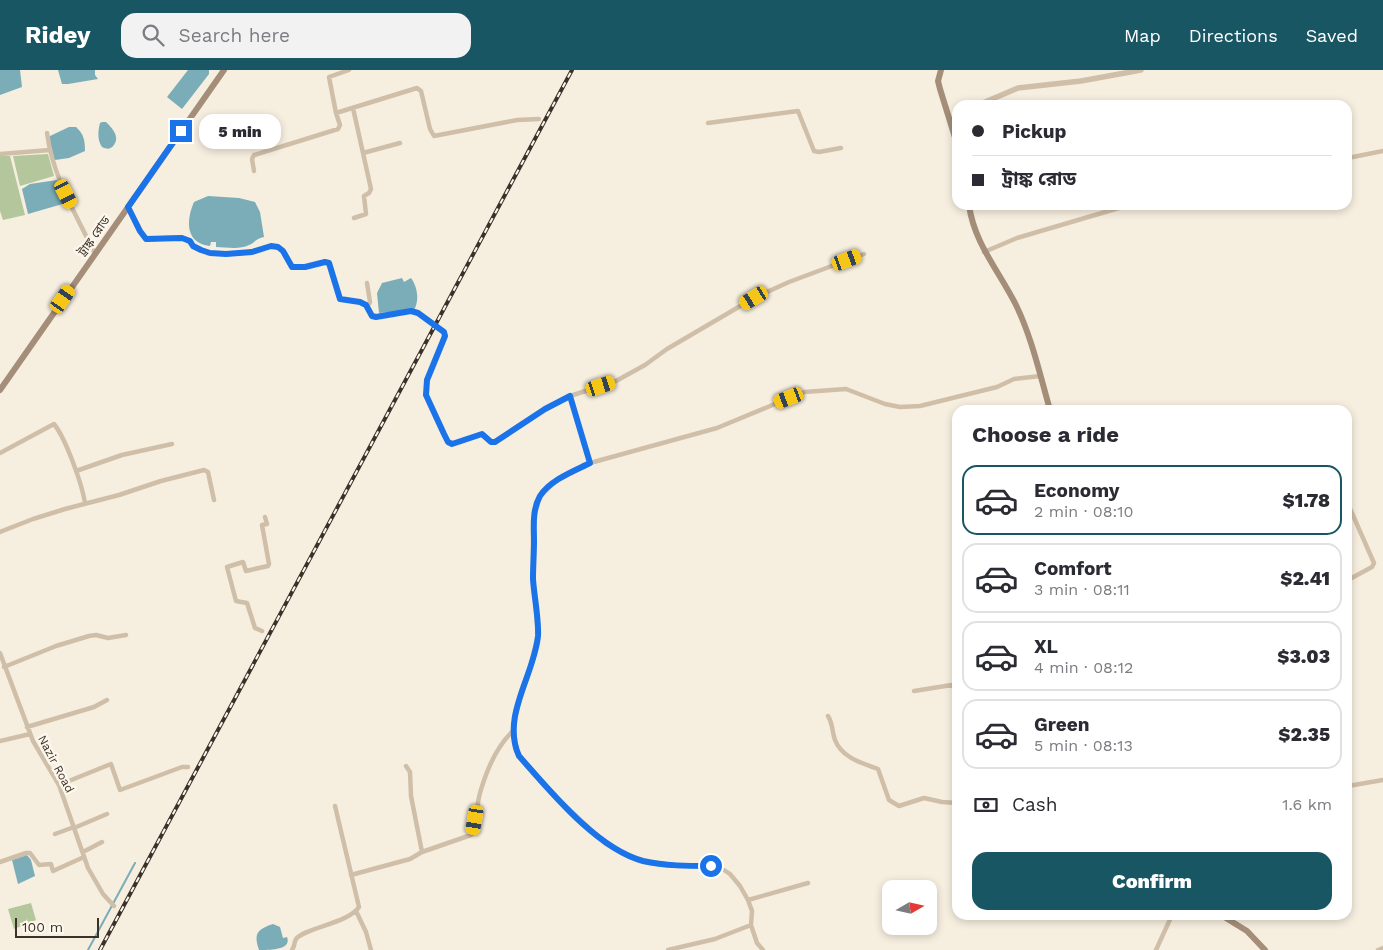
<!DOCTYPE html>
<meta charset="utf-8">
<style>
body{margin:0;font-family:"Work Sans","Noto Sans Bengali",sans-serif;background:#f2f2f3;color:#2b2b33;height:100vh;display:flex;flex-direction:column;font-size:19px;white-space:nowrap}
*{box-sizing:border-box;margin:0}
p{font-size:16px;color:#7c7c81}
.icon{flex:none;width:28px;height:28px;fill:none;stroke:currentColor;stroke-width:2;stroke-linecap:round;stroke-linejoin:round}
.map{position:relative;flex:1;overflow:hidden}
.side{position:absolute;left:952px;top:335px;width:400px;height:515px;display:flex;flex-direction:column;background:#fff;border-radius:15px;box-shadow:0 2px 8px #0003}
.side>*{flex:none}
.hud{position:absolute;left:952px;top:30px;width:400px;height:110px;border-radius:15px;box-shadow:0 2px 8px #0003;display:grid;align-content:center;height:110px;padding:0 20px;background:#fff}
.needle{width:32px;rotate:81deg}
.fabs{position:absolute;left:882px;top:810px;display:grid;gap:10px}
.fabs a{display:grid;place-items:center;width:55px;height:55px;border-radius:10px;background:#fff;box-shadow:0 2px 8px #0003;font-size:25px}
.scale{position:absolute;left:15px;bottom:12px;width:84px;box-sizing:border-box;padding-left:5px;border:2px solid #3c3129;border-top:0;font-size:14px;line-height:18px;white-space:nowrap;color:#3c3129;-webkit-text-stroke:4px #fcf7ec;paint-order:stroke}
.end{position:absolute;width:22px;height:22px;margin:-11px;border:6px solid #1a73e8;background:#fff;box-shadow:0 0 0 2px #fff}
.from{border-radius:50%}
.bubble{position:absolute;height:35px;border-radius:15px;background:#fff;box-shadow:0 2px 8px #0003;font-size:16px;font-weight:800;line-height:35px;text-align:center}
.car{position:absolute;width:15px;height:30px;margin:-15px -8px;border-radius:6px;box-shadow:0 0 4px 1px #0007;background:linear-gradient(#f5c518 24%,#345 0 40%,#f5c518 0 76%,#345 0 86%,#f5c518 0)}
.hud b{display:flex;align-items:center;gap:18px;height:48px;font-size:19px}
.hud b+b{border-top:1px solid #e1e1e2}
.hud i{width:12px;height:12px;background:#2b2b33}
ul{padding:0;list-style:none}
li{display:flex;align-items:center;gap:15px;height:70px;margin:0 10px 8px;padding:0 10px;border:2px solid #e1e1e2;border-radius:15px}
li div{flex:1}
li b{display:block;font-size:19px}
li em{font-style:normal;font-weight:800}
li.active{border-color:#195664}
li>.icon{width:45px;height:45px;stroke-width:1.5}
h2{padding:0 20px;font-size:22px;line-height:60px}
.pay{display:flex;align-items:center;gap:12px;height:55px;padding:0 20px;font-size:19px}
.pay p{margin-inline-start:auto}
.cta{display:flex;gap:10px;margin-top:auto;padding:10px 20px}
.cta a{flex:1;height:58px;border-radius:15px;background:#195664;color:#fff;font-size:20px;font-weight:800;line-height:58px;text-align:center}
header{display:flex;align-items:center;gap:30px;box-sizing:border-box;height:70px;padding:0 25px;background:#195664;color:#fff}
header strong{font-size:24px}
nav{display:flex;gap:28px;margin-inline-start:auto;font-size:18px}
.search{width:350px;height:45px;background:#f2f2f3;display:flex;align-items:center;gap:12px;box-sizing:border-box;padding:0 18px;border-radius:15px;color:#7c7c81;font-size:19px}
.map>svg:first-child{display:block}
.green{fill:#b4c79c}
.water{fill:#7aadb7}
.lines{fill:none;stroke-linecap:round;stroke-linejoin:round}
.stream{stroke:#7aadb7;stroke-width:2}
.minor{stroke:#d0bfa8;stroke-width:4.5}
.tertiary{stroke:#d0bfa8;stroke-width:5.5}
.secondary{stroke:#a48e79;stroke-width:6}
.rail-casing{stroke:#3c3129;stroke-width:4}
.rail{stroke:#fcf7ec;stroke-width:2;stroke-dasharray:5.5;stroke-linecap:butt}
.route{stroke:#1a73e8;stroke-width:6}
.labels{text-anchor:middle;stroke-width:5;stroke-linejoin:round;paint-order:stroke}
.street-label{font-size:12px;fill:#3c3129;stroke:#fcf7ec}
</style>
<header>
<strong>Ridey</strong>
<div class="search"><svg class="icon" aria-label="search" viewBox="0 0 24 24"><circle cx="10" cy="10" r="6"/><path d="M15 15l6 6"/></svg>Search here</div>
<nav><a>Map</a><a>Directions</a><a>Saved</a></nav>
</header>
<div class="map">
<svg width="1383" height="880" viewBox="0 0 1383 880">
<rect width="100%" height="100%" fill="#f6eedf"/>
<path class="green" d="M 48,84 L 54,106 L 20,116 L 13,86 Z
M 0,86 L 10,86 L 25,145 L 3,150 L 0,141 Z
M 31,833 L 36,850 L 14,859 L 8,839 Z"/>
<path class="water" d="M 0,0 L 20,0 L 22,17 L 0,25 Z
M 58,0 L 95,0 L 95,5 L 98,9 L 68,14 L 62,14 Z
M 188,0 L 209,0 L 209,4 L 182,39 L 167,27 Z
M 102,52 L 106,52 C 112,58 120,66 114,75 C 110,80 107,79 102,77 C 97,70 98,61 100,53 Z
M 69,57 L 76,57 C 84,64 85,71 85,81 L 69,88 L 55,90 C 50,85 49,73 50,66 Z
M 57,110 L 66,133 L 28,144 L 22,119 L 30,114 Z
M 208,126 L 239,128 L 255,132 L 260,142 L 264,167 C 255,169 256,172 249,175 C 239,180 226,177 216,177 L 216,172 L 211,172 L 210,176 C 185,173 186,150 194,132 Z
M 402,208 L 404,212 L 411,208 C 417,216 420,230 414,240 L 379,243 L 377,223 L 382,213 Z
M 27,785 L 31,790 L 35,806 L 18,814 L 12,790 Z
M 273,854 L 280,857 L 283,868 L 287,867 C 292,880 270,880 259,880 C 253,863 258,859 273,854 Z"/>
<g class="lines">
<path class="stream" d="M 88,880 L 135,793"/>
<path class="minor" d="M 349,0 L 329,7 L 336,43 L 417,18 L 421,21 L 430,59 L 434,66 L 517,50 L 539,49
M 353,38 L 371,119 L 369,123 L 364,126 L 366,144 L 354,148
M 708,53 L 798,41 L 814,81 L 819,82 L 841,78
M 47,63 C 53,108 76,144 95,184
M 363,83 L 400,73
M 0,84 L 50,80
M 1348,88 L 1383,81
M 254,101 L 252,89 L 254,85 L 338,59 L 340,55 L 336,43
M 128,137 L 139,161 L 146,169 C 158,170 169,166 181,168 C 187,169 189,172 193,176 C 202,183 216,184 227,184 C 234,184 242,183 250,182 C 259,181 270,173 280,178 C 286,181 288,191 292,197 L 305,197 L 325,192 L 329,193 L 340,229 L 360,232 L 366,235 L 372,246 L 376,247 L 411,241 L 418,243 L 444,262 L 445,266 L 427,310 L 426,325 L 444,364 L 448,372 L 452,374 L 482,364 L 491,372 L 495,372 L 545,339 L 570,326 L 616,311 L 645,295 L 667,279 L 754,228 L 789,212 L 864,184
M 984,182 L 1017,168 L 1129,135
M 367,213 L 370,232 L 367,237
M 570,326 L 590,393
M 1293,340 L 1296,338
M 0,383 L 54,354 C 66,369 82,414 85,433
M 76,401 L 122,385 L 172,374
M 1348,434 L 1374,493 L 1372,497 L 1348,510
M 0,462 L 33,449 L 65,439 L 119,425 L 161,411 L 204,400 L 208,402 L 214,430
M 262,561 L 255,558 L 247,533 L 236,531 L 227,497 L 243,492 L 246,501 L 268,496 L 269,494 L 262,455 L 267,454 L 265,447
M 0,583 L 33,671 L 59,715 L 88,798 L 103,824 L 114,836
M 4,597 L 56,576 L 89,566 L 96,565 L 108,568 L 126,565
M 955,615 L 958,628
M 914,621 L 958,614
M 828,646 C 833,654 832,662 835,670 C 842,688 862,693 878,699 L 889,730 L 899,736 L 924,728 L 942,732 L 958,733
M 27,657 L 94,637 L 107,630
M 0,671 L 30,664
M 406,696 L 410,702 L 411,726 L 422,782
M 59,715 L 111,694 L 120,720 L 182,697 L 188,697
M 1348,716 L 1383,710
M 74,758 L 107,744
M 55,764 L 74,757
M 0,792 L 26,783 L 30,783 L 39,795 L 51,794 L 53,801 L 84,787 L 83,782 L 102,772
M 351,805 L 410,789 L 422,782 L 471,765 C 478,753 476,736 480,723 C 486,702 497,676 513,661
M 748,830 L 808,813
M 356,841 L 366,862 L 371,880
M 292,880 C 295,876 294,872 296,869 C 304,858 349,853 359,837 L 335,736
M 668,880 L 715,869 L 751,855
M 763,880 L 757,873 L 751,855 L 752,841 L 748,830 L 740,816 L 730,804 L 721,798 L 711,796 L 679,796 L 644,791 L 628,786 L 606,774 L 557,728 L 519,686 L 515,678 L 513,657 L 520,629 L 529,602 L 538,565 L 533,507 L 533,451 L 540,426 L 559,408 L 590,393 L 717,358 L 804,322 L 846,319 L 885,334 L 900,337 L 920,336 L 997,317 L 1014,309 L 1040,306
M 1156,880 L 1172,845
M 1378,880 L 1383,878"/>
<path class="tertiary" d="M 978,35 L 1018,18 L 1081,11 L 1141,0
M 951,52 L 958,48"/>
<path class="secondary" d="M 941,0 L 938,11 L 940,19 L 958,77
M 969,135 C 974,173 999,201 1016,235 C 1032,268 1040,305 1050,340
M 0,320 L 224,0
M 1221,845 L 1247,861 L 1265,880"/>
<g class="rail-casing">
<path id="rail" d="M 100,880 L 572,0"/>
</g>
<use href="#rail" class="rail"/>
</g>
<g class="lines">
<path class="route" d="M 181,61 L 128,137 L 140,161 L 146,169 L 182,168 L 190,171 L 193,176 L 201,180 L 210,183 L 226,184 L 252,182 L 271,176 L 278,177 L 283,181 L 292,197 L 305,197 L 325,192 L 329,193 L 340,229 L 360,232 L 366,235 L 372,246 L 376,247 L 411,241 L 418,243 L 444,262 L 445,266 L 427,310 L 426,325 L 444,364 L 448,372 L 452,374 L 482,364 L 491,372 L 495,372 L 545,339 L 570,326 L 590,393 C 574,401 550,410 540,426 C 532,440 534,456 534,471 C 534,483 533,496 533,509 C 534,526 539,549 538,566 C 534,606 501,646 519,686 C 550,721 597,779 643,791 C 665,796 689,796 711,796"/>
</g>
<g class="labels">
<g class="street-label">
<text transform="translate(94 166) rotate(-55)" y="4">ট্রাঙ্ক রোড</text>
<text transform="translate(56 694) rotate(62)" y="4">Nazir Road</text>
</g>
</g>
</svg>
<div class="fabs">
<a><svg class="needle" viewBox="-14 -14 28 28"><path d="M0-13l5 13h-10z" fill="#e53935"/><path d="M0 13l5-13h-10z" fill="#7c7c81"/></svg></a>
</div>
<div class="scale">100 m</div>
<i class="end from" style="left:711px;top:796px"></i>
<i class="end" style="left:181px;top:61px"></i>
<div class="bubble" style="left:199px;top:44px;width:82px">5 min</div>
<i class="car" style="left:66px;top:124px;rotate:153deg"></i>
<i class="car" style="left:847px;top:190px;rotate:70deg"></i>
<i class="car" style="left:754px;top:228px;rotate:239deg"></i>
<i class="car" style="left:63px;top:229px;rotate:35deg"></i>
<i class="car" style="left:601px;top:316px;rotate:72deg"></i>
<i class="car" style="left:789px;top:328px;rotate:249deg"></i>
<i class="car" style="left:475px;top:750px;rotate:190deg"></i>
<div class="hud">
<b><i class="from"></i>Pickup</b>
<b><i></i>ট্রাঙ্ক রোড</b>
</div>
<section class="side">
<h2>Choose a ride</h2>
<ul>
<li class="active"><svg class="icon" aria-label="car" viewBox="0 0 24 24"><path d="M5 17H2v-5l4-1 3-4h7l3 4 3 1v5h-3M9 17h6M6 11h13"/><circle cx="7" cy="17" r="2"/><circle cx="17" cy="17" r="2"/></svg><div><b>Economy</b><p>2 min · 08:10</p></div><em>$1.78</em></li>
<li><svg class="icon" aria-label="car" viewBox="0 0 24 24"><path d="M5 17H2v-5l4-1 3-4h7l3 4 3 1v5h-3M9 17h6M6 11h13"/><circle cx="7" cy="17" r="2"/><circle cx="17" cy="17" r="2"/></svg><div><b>Comfort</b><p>3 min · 08:11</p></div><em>$2.41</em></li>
<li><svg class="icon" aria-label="car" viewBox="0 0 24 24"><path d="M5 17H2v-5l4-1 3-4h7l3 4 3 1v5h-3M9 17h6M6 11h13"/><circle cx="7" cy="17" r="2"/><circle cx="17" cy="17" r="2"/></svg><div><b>XL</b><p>4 min · 08:12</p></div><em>$3.03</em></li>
<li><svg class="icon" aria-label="car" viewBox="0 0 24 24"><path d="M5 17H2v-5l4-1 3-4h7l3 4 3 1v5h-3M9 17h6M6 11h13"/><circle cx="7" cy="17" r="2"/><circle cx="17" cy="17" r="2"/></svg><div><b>Green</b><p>5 min · 08:13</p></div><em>$2.35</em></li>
</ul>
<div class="pay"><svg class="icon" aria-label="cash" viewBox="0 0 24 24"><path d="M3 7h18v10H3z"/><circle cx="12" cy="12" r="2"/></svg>Cash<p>1.6 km</p></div>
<div class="cta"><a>Confirm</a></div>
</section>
</div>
